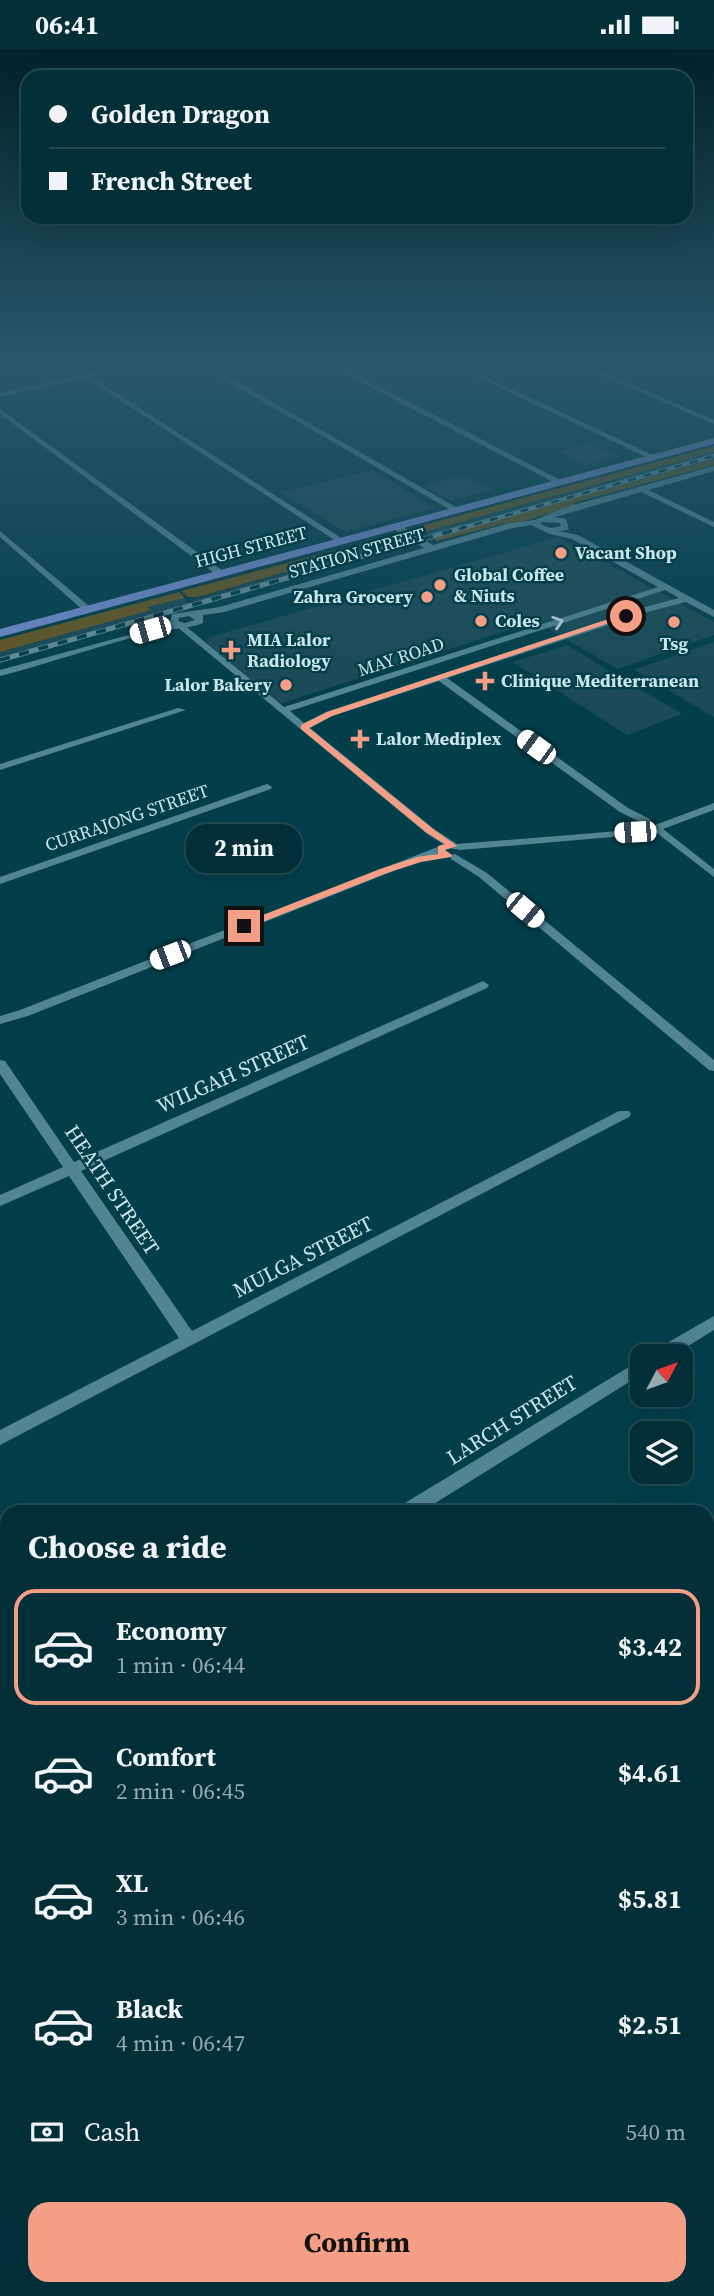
<!DOCTYPE html>
<meta charset="utf-8">
<style>
body{margin:0;font-family:"Source Serif 4",serif;background:#103b43;color:#f1f3f6;height:100vh;display:flex;flex-direction:column;font-size:26px;white-space:nowrap}
*{box-sizing:border-box;margin:0}
p{font-size:23px;color:#96a9ae}
.icon{flex:none;width:38px;height:38px;fill:none;stroke:currentColor;stroke-width:2;stroke-linecap:round;stroke-linejoin:round}
.map{position:relative;flex:1;overflow:hidden}
.side{position:absolute;left:0px;top:1456px;width:714px;height:791px;display:flex;flex-direction:column;background:#022f38;border-radius:21px 21px 0 0;box-shadow:0 7px 28px #0002,0 0 0 2px #234a53}
.side>*{flex:none}
.top-card{position:absolute;left:21px;top:21px;width:672px;height:154px;border-radius:21px;box-shadow:0 7px 28px #0002,0 0 0 2px #234a53;display:grid;align-content:center;height:154px;padding:0 28px;background:#022f38}
.needle{width:46px;rotate:49deg}
.tools{position:absolute;left:630px;top:1295px;display:grid;gap:14px}
.tools a{display:grid;place-items:center;width:63px;height:63px;border-radius:14px;background:#022f38;box-shadow:0 7px 28px #0002,0 0 0 2px #234a53;font-size:35px}
.end{position:absolute;width:32px;height:32px;margin:-16px;border:9px solid #f49e86;background:#111;box-shadow:0 0 0 4px #111}
.from{border-radius:50%}
.bubble{position:absolute;height:49px;border-radius:21px;background:#022f38;box-shadow:0 7px 28px #0002,0 0 0 2px #234a53;font-size:23px;font-weight:700;line-height:49px;text-align:center}
.car{position:absolute;width:21px;height:42px;margin:-21px -10px;border-radius:9px;box-shadow:0 0 5px 2px #0007;background:linear-gradient(#fff 24%,#345 0 40%,#fff 0 76%,#345 0 86%,#fff 0)}
.top-card b{display:flex;align-items:center;gap:24px;height:66px;font-size:26px}
.top-card b+b{border-top:2px solid #234a53}
.top-card i{width:18px;height:18px;background:#f1f3f6}
ul{padding:0;list-style:none}
li{display:flex;align-items:center;gap:21px;height:116px;margin:0 14px 10px;padding:0 14px;border:4px solid transparent;border-radius:21px}
li div{flex:1}
li b{display:block;font-size:26px}
li em{font-style:normal;font-weight:700}
li.active{border-color:#f49e86}
li>.icon{width:63px;height:63px;stroke-width:1.5}
h2{padding:0 28px;font-size:32px;line-height:84px}
.pay{display:flex;align-items:center;gap:18px;height:77px;padding:0 28px;font-size:26px}
.pay p{margin-inline-start:auto}
.button{display:flex;gap:14px;margin-top:auto;padding:14px 28px}
.button a{flex:1;height:80px;border-radius:21px;background:#f49e86;color:#111;font-size:28px;font-weight:700;line-height:80px;text-align:center}
.status{display:flex;justify-content:space-between;align-items:center;height:49px;padding:0 35px;background:#022f38;direction:ltr}
.status svg{height:19px;fill:currentColor}
.map>svg:first-child{display:block}
.built{fill:#1a4b57}
.green{fill:#635724}
.lines{fill:none;stroke-linecap:round;stroke-linejoin:round}
.minor{fill:#518592;fill-rule:evenodd}
.tertiary{fill:#518592;fill-rule:evenodd}
.primary{fill:#6e89c9;fill-rule:evenodd}
.rail-far1-casing{stroke:#628e97;stroke-width:4.5}
.rail-casing{stroke:#628e97;stroke-width:5}
.rail-far1{stroke:#033f4b;stroke-width:2.5;stroke-dasharray:8;stroke-linecap:butt}
.rail{stroke:#033f4b;stroke-width:3.5;stroke-dasharray:10;stroke-linecap:butt}
.oneway{stroke:#b8d6de}
.route{fill:#f49e86}
.poi-dot{fill:#f49e86;stroke:#033f4b;stroke-width:2.5}
.labels{text-anchor:middle;stroke-width:5;stroke-linejoin:round;paint-order:stroke}
.far-street-label{font-size:18px;fill:#cae4eb;stroke:#033f4b}
.far-poi-label{font-size:18px;font-weight:bold;fill:#cae4eb;stroke:#033f4b;text-anchor:start}
.street-label{font-size:21px;fill:#cae4eb;stroke:#033f4b}
</style>
<div class="status"><b>06:41</b><svg viewBox="0 0 49 12"><path d="M0 12V9h3v3zM5 12V6h3v6zM10 12V3h3v9zM15 12V0h3v12zM26 1h20v11H26zM47 4h2v5h-2z"/></svg></div>
<div class="map">
<svg width="714" height="2247" viewBox="0 0 714 2247">
<rect width="100%" height="100%" fill="#033f4b"/>
<path class="built" d="M 589,394 L 616,407 L 585,416 L 558,403 Z
M 714,403 L 714,410 L 623,435 L 614,431 Z
M 372,421 L 436,459 L 346,483 L 280,443 Z
M 463,427 L 493,440 L 450,452 L 424,437 Z
M 611,431 L 621,436 L 433,489 L 424,483 Z
M 559,488 L 714,573 L 714,586 L 617,620 L 536,572 L 279,655 L 206,593 L 210,588 Z
M 370,492 L 386,493 L 396,500 L 200,557 L 192,551 L 353,504 L 351,497 Z
M 182,548 L 195,558 L 0,614 L 0,603 L 150,561 L 147,558 Z
M 714,593 L 714,668 L 634,621 Z
M 567,596 L 621,629 L 682,665 L 627,686 L 513,613 Z"/>
<path class="green" d="M 0,310 L 85,310 L 0,326 Z
M 714,397 L 714,403 L 424,483 L 413,479 Z
M 714,410 L 714,416 L 573,454 L 575,456 L 525,472 L 506,474 L 437,492 L 432,489 Z
M 370,492 L 351,497 L 353,504 L 198,548 L 188,548 L 181,542 Z
M 179,543 L 185,549 L 147,558 L 151,561 L 0,603 L 0,591 Z"/>
<g class="lines">
<path class="minor" d="M 189,310 L 197,310 L 461,461 L 454,463 Z
M 316,310 C 327,310 337,321 347,320 C 368,319 388,310 409,310 L 351,323 L 564,433 L 557,435 Z
M 440,310 L 448,310 L 657,408 L 650,410 Z
M 564,310 L 573,310 L 714,371 L 714,375 Z
M 682,310 L 691,310 L 714,320 L 714,324 Z
M 86,327 L 90,327 L 346,492 L 339,494 L 86,329 Z
M 0,360 L 223,522 L 223,526 L 217,526 L 0,365 Z
M 640,437 L 714,473 L 714,478 L 637,441 L 636,439 Z
M 553,481 L 578,486 L 714,561 L 714,568 L 686,553 L 651,562 L 447,629 L 628,759 L 650,770 L 650,774 L 642,774 L 620,763 L 439,632 L 332,667 L 310,679 L 434,780 L 457,795 L 643,780 L 648,783 L 647,785 L 460,801 L 449,799 L 426,784 L 176,577 L 183,575 L 284,658 L 658,538 L 572,490 L 550,485 L 549,483 ZM 665,541 L 679,549 L 645,558 L 326,663 L 304,674 L 290,662 Z
M 0,482 L 90,558 L 90,562 L 84,562 L 0,488 Z
M 178,659 L 186,661 L 0,721 L 0,715 Z
M 267,735 L 272,738 L 271,740 L 0,835 L 0,828 Z
M 714,754 L 714,761 L 663,780 L 714,820 L 714,828 L 653,781 L 655,776 Z
M 440,797 L 444,798 L 444,802 L 28,967 L 0,975 L 0,967 L 20,961 Z
M 455,805 L 487,824 L 714,1011 L 714,1022 L 709,1021 L 479,828 L 451,810 L 451,806 Z
M 483,932 L 489,936 L 487,939 L 81,1122 L 192,1282 L 619,1062 L 629,1062 L 631,1065 L 629,1068 L 0,1396 L 0,1381 L 179,1289 L 69,1127 L 0,1157 L 0,1146 L 63,1118 L 0,1025 L 0,1011 L 5,1012 L 74,1113 Z
M 714,1267 L 714,1281 L 672,1307 L 651,1307 L 653,1302 Z
M 642,1310 L 642,1325 L 421,1463 L 397,1463 L 400,1457 Z
M 714,1638 L 714,1659 L 707,1662 L 707,1640 Z
M 7,1701 L 7,1725 L 0,1728 L 0,1704 Z
M 714,2233 L 714,2247 L 701,2247 L 704,2240 L 707,2240 L 707,2236 Z
M 457,2240 L 481,2240 L 480,2247 L 456,2247 Z"/>
<path class="tertiary" d="M 152,310 L 165,310 L 0,348 L 0,344 Z
M 714,417 L 714,422 L 555,468 L 566,470 L 569,480 L 550,485 L 531,476 L 513,479 L 224,563 L 203,566 L 203,574 C 186,581 170,579 151,584 C 100,596 51,614 0,627 L 0,621 L 169,575 L 172,565 L 220,558 L 424,499 L 392,479 L 392,475 L 398,475 L 433,496 L 509,474 L 535,471 L 566,458 ZM 542,473 L 560,474 L 561,477 L 551,479 L 540,475 ZM 189,567 L 195,571 L 185,574 L 178,572 L 179,569 Z
M 0,1741 L 7,1744 L 7,1768 L 0,1765 Z
M 620,2240 L 654,2240 L 657,2247 L 623,2247 Z"/>
<path class="primary" d="M 714,389 L 714,395 L 0,588 L 0,580 Z"/>
<g class="rail-far1-casing">
<path id="rail-far1" d="M 459,480 L 714,407"/>
</g>
<g class="rail-casing">
<path id="rail" d="M 0,611 L 465,478"/>
</g>
<use href="#rail-far1" class="rail-far1"/>
<use href="#rail" class="rail"/>
</g>
<defs><path id="oneway-chevron" d="M-2-3.5L2.5 0L-2 3.5" fill="none" stroke-width="1.6" stroke-linecap="round" stroke-linejoin="round" transform="scale(1.75)"/></defs>
<use class="oneway" href="#oneway-chevron" transform="translate(558 573) rotate(-18)"/>
<linearGradient id="sky" x2="0" y2="1"><stop stop-color="#022329"/><stop offset="0.5" stop-color="#28586c"/><stop offset="1" stop-color="#28586c" stop-opacity="0"/></linearGradient>
<rect width="714" height="625" fill="url(#sky)"/>
<path class="route" d="M 624,565 L 630,567 L 332,667 L 309,679 L 433,780 L 457,797 L 445,801 L 452,806 L 451,808 L 421,813 L 387,824 L 247,879 L 240,879 L 240,875 L 380,820 L 417,808 L 438,805 L 438,797 L 445,795 L 427,784 L 301,680 L 301,676 L 327,663 Z"/>
<g class="poi-dot">
<circle cx="561" cy="504" r="7"/>
<circle cx="440" cy="536" r="7"/>
<circle cx="427" cy="548" r="7"/>
<circle cx="481" cy="572" r="7"/>
<circle cx="674" cy="573" r="7"/>
<path d="M227.5 590.5h7v7h7v7h-7v7h-7v-7h-7v-7h7z"/>
<path d="M481.5 621.5h7v7h7v7h-7v7h-7v-7h-7v-7h7z"/>
<circle cx="286" cy="636" r="7"/>
<path d="M356.5 679.5h7v7h7v7h-7v7h-7v-7h-7v-7h7z"/>
</g>
<g class="labels">
<g class="far-street-label">
<text transform="translate(251 498) rotate(-15)" y="6">HIGH STREET</text>
<text transform="translate(357 504) rotate(-16)" y="6">STATION STREET</text>
<text transform="translate(401 608) rotate(-18)" y="6">MAY ROAD</text>
<text transform="translate(127 769) rotate(-19)" y="6">CURRAJONG STREET</text>
</g>
<g class="far-poi-label">
<text x="575" y="510">Vacant Shop</text>
<text x="454" y="532">Global Coffee<tspan x="454" dy="21">&amp; Niuts</tspan></text>
<text x="413" y="554" text-anchor="end">Zahra Grocery</text>
<text x="495" y="578">Coles</text>
<text x="247" y="597">MIA Lalor<tspan x="247" dy="21">Radiology</tspan></text>
<text x="674" y="601" text-anchor="middle">Tsg</text>
<text x="501" y="638">Clinique Mediterranean</text>
<text x="272" y="642" text-anchor="end">Lalor Bakery</text>
<text x="376" y="696">Lalor Mediplex</text>
</g>
<g class="street-label">
<text transform="translate(233 1025) rotate(-24)" y="7">WILGAH STREET</text>
<text transform="translate(112 1141) rotate(56)" y="7">HEATH STREET</text>
<text transform="translate(303 1208) rotate(-27)" y="7">MULGA STREET</text>
<text transform="translate(512 1371) rotate(-32)" y="7">LARCH STREET</text>
</g>
</g>
</svg>
<div class="tools">
<a><svg class="needle" viewBox="-14 -14 28 28"><path d="M0-13l5 13h-10z" fill="#e53935"/><path d="M0 13l5-13h-10z" fill="#96a9ae"/></svg></a>
<a><svg class="icon" aria-label="layers" viewBox="0 0 24 24"><path d="M12 4l9 5-9 5-9-5zM3 14l9 5 9-5"/></svg></a>
</div>
<i class="end from" style="left:626px;top:567px"></i>
<i class="end" style="left:244px;top:877px"></i>
<div class="bubble" style="left:186px;top:775px;width:116px">2 min</div>
<i class="car" style="left:150px;top:581px;rotate:254deg"></i>
<i class="car" style="left:536px;top:698px;rotate:306deg"></i>
<i class="car" style="left:635px;top:783px;rotate:267deg"></i>
<i class="car" style="left:525px;top:861px;rotate:130deg"></i>
<i class="car" style="left:170px;top:906px;rotate:249deg"></i>
<div class="top-card">
<b><i class="from"></i>Golden Dragon</b>
<b><i></i>French Street</b>
</div>
<section class="side">
<h2>Choose a ride</h2>
<ul>
<li class="active"><svg class="icon" aria-label="car" viewBox="0 0 24 24"><path d="M5 17H2v-5l4-1 3-4h7l3 4 3 1v5h-3M9 17h6M6 11h13"/><circle cx="7" cy="17" r="2"/><circle cx="17" cy="17" r="2"/></svg><div><b>Economy</b><p>1 min · 06:44</p></div><em>$3.42</em></li>
<li><svg class="icon" aria-label="car" viewBox="0 0 24 24"><path d="M5 17H2v-5l4-1 3-4h7l3 4 3 1v5h-3M9 17h6M6 11h13"/><circle cx="7" cy="17" r="2"/><circle cx="17" cy="17" r="2"/></svg><div><b>Comfort</b><p>2 min · 06:45</p></div><em>$4.61</em></li>
<li><svg class="icon" aria-label="car" viewBox="0 0 24 24"><path d="M5 17H2v-5l4-1 3-4h7l3 4 3 1v5h-3M9 17h6M6 11h13"/><circle cx="7" cy="17" r="2"/><circle cx="17" cy="17" r="2"/></svg><div><b>XL</b><p>3 min · 06:46</p></div><em>$5.81</em></li>
<li><svg class="icon" aria-label="car" viewBox="0 0 24 24"><path d="M5 17H2v-5l4-1 3-4h7l3 4 3 1v5h-3M9 17h6M6 11h13"/><circle cx="7" cy="17" r="2"/><circle cx="17" cy="17" r="2"/></svg><div><b>Black</b><p>4 min · 06:47</p></div><em>$2.51</em></li>
</ul>
<div class="pay"><svg class="icon" aria-label="cash" viewBox="0 0 24 24"><path d="M3 7h18v10H3z"/><circle cx="12" cy="12" r="2"/></svg>Cash<p>540 m</p></div>
<div class="button"><a>Confirm</a></div>
</section>
</div>
